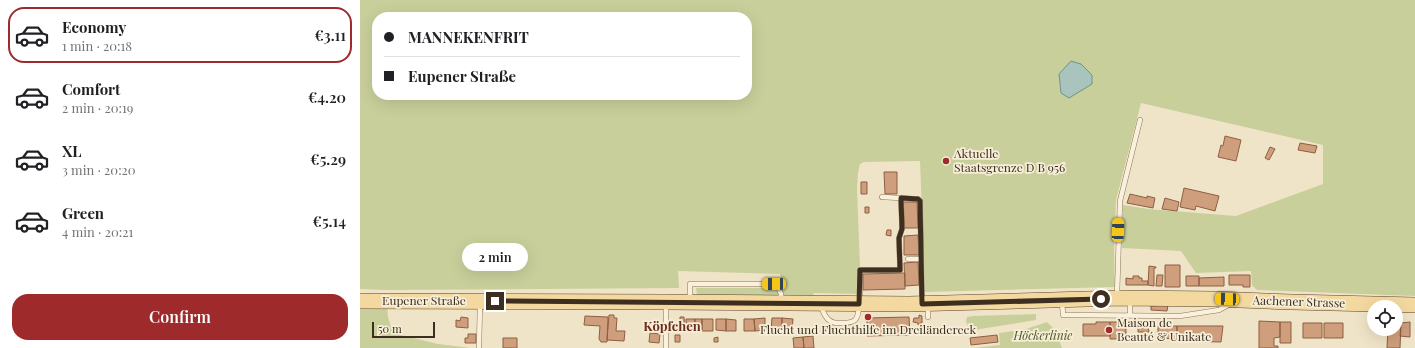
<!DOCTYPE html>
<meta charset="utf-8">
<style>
body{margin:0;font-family:"Playfair Display",serif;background:#f6f6f6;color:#202124;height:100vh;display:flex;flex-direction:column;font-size:15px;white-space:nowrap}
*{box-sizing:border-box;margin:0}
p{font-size:13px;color:#757577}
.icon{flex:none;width:22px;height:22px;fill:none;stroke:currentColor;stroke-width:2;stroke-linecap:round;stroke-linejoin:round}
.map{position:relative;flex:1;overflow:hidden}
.side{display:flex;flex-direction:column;background:#fff;width:360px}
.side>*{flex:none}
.hud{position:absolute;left:12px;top:12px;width:380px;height:88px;border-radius:16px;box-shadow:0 4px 16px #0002;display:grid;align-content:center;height:88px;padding:0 12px;background:#fff}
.controls{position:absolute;left:1007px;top:300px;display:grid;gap:8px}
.controls a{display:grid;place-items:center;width:36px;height:36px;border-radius:50%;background:#fff;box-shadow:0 4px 16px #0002;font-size:20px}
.scale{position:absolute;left:12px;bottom:10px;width:63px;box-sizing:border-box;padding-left:4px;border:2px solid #3d2e20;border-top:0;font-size:11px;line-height:14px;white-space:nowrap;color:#3d2e20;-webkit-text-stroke:3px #f7eed8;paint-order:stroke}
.end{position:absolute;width:18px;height:18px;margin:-9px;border:5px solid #3d2e20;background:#fff;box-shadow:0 0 0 2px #fff}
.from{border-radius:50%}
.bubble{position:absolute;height:28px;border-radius:14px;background:#fff;box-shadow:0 4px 16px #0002;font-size:13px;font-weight:600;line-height:28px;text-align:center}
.car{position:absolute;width:12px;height:24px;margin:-12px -6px;border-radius:5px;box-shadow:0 0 3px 1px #0007;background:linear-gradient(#f5c518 24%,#345 0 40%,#f5c518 0 76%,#345 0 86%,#f5c518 0)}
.hud b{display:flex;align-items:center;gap:14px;height:38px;font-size:15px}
.hud b+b{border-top:1px solid #e0e0e0}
.hud i{width:10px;height:10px;background:#202124}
ul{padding:7px 0 0;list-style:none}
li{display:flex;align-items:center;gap:12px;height:56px;margin:0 8px 6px;padding:0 4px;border:2px solid transparent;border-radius:16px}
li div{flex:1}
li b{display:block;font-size:15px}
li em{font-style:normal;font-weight:600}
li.active{border-color:#9e2a2b}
li>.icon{width:36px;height:36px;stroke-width:1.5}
.button{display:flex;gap:8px;margin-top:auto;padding:8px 12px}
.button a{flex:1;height:46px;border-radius:16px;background:#9e2a2b;color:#fff;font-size:16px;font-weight:600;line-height:46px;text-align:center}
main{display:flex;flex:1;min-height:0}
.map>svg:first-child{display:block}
.green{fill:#c9cf9b;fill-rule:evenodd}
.water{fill:#a9c4bc;stroke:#6f938a}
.building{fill:#cf9f7d;stroke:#8d5f41}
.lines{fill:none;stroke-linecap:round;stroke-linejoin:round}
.service-casing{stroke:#8d765c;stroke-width:5.5}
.primary-casing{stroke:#5b4430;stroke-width:16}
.service{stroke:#faf1dc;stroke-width:4.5}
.primary{stroke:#f3d9a0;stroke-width:15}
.route{stroke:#3d2e20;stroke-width:5}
.poi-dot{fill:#9e2a2b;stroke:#f7eed8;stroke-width:1.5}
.labels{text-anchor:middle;stroke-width:3.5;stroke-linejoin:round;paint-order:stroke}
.poi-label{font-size:12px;fill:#3d2e20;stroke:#f7eed8;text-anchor:start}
.street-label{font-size:12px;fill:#3d2e20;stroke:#f7eed8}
.park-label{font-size:12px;font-style:italic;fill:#4d5a26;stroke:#f7eed8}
.neighbourhood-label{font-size:13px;font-weight:bold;fill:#6b2e1e;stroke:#f7eed8}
</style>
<main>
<section class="side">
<ul>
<li class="active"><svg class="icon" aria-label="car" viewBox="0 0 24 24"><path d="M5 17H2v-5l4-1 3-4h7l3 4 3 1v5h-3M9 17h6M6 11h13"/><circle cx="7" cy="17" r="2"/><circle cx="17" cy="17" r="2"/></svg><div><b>Economy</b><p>1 min · 20:18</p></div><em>€3.11</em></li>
<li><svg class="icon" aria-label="car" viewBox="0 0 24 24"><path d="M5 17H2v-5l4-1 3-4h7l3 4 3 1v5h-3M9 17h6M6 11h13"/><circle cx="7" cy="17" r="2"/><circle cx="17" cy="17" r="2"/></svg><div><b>Comfort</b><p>2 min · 20:19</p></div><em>€4.20</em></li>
<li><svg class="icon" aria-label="car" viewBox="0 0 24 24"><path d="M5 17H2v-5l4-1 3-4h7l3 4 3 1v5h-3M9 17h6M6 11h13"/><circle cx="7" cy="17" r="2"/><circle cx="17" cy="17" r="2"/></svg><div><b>XL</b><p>3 min · 20:20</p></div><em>€5.29</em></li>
<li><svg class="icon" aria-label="car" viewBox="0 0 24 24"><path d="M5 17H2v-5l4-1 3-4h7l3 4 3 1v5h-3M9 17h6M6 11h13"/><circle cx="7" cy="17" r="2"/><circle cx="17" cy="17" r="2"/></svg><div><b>Green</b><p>4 min · 20:21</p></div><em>€5.14</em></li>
</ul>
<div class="button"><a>Confirm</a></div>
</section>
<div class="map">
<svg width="1055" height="348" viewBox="0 0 1055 348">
<rect width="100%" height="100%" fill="#f0e4c8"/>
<path class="green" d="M 0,0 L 1055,0 L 1055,296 L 897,290 L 892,285 L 891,271 L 836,273 L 821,251 L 762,248 L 763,205 L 788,209 L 876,216 L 963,184 L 963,145 L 781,103 L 756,200 L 754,253 L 755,287 L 565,292 L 560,161 L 504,162 L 500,164 L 498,173 L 497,189 L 500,266 L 498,268 L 497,294 L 454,293 L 452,298 L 341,296 L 337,295 L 336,288 L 424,288 L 420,274 L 318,271 L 319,288 L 25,290 L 0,289 ZM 17,17 L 387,17 L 387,95 L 17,95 Z
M 0,306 L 27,306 L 28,317 L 33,333 L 78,344 L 111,348 L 0,348 Z
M 676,314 L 676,320 L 614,330 L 609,329 L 606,321 L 607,317 L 613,316 Z
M 687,322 L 696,331 L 702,348 L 613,348 L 640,345 L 639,333 L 666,329 Z"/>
<path class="water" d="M 711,61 L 721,64 L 732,75 L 732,84 L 709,98 L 701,93 L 699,74 Z"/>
<path class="building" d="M 865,136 L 881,140 L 876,161 L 858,157 L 861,145 L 863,146 Z
M 940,143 L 957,146 L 955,153 L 938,150 Z
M 910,147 L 915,149 L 909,160 L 905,158 Z
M 524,172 L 537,172 L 537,194 L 525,194 Z
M 501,182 L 507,182 L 507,194 L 501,194 Z
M 824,188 L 859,196 L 855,211 L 836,206 L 835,210 L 820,207 Z
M 770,194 L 787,198 L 787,196 L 795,198 L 793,208 L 767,203 Z
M 805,198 L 819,202 L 817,211 L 802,209 Z
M 543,202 L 557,202 L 558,228 L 544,228 Z
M 505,207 L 509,207 L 509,213 L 505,213 Z
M 527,230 L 531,230 L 531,236 L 526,235 Z
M 558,235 L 559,255 L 544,255 L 544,236 Z
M 558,262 L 559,285 L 545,286 L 544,263 Z
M 805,265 L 820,265 L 820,287 L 805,287 Z
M 789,266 L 796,267 L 796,268 L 794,268 L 794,286 L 788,285 Z
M 545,273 L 545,289 L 503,290 L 503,274 Z
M 797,275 L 803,275 L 802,286 L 796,286 Z
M 869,275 L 890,275 L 890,287 L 883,287 L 883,285 L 869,285 Z
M 773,276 L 779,276 L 779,278 L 782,278 L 782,281 L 788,281 L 788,285 L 766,285 L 766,278 L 773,279 Z
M 826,276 L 839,276 L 839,286 L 826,286 Z
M 864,277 L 864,286 L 839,286 L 839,278 Z
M 808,305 L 807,311 L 791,310 L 791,306 Z
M 249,315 L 254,315 L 254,318 L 257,318 L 256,331 L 265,331 L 264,341 L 247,340 Z
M 559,315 L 562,316 L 562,323 L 560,323 L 560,325 L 558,325 L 558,323 L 553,322 L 554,318 L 559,318 Z
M 225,316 L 248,317 L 247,342 L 241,342 L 239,339 L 240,326 L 224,325 Z
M 101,317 L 108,318 L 108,328 L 96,327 L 96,320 L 100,321 Z
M 320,317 L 324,317 L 325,331 L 320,331 Z
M 549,317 L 550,335 L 507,336 L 507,318 Z
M 405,318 L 405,330 L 395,331 L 394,319 Z
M 412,318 L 422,318 L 422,331 L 411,330 Z
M 422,318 L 433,319 L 432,331 L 422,331 Z
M 326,319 L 335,319 L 335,331 L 326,331 Z
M 335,319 L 342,319 L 342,331 L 335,331 Z
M 342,319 L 353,319 L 353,331 L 342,331 Z
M 356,319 L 366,319 L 366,331 L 356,330 Z
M 366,319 L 376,320 L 376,331 L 366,331 Z
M 384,319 L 394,319 L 395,331 L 384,331 Z
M 899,321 L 920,322 L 920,337 L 914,338 L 914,346 L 918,346 L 918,348 L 899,348 Z
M 736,322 L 750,322 L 750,336 L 723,336 L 723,324 L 736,324 Z
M 750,322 L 766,322 L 766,339 L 750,339 Z
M 920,322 L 931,322 L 931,343 L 920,343 Z
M 1036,322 L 1041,323 L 1040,348 L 1027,348 L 1028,329 L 1036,329 Z
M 1050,322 L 1050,337 L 1040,336 L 1041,323 Z
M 803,323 L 807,323 L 807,326 L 817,326 L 817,339 L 798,338 L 798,326 L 803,326 Z
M 943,323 L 962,323 L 962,338 L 943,338 Z
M 964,323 L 983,323 L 983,338 L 964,338 Z
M 778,326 L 788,326 L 789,332 L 778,332 Z
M 817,326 L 863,326 L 861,342 L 817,341 Z
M 290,333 L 300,334 L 299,343 L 289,342 Z
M 108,334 L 116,334 L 116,343 L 105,343 L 105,338 L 108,338 Z
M 315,335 L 320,335 L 320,342 L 315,342 Z
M 637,335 L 638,342 L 611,345 L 610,338 Z
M 453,336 L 454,348 L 444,348 L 443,337 Z
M 358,337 L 358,342 L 354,342 L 354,338 Z
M 443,337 L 444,348 L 434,348 L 433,338 Z
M 143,338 L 157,338 L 157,348 L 143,348 Z"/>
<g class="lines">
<g class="service-casing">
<path id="service" d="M 522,197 L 558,199 L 560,201 L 562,302
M 548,259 L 561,259
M 757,296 L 760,201 L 780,120
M 330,300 L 330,284 L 413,284 L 418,286 L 421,294 L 421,301
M 770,300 L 770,315
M 702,301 L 703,315 L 820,316 L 859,310 L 870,304
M 461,305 C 463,313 467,322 476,323 C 482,323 491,324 495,320 C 502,314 499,280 500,270 L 540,270 L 539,238 L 542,229 L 541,198
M 568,305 L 568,317
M 119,348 L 120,303
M 306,348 L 306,304"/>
</g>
<g class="primary-casing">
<path id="primary" d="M 0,301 L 306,302 L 549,304 L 762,298 L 855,299 L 932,302 L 1055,305"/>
</g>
<use href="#service" class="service"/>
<use href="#primary" class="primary"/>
</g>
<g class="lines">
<path class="route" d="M 135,301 L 499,304 L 500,270 L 540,270 L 539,238 L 542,229 L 541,198 L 558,199 L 560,201 L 562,304 L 741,299"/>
</g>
<g class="poi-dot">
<circle cx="586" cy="161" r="4"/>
<circle cx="508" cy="317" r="4"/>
<circle cx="749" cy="330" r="4"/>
</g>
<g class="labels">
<g class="poi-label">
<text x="594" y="158">Aktuelle<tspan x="594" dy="14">Staatsgrenze D B 956</tspan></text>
<text x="757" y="327">Maison de<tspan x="757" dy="14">Beauté &amp; Unikate</tspan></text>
<text x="508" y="334" text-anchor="middle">Flucht und Fluchthilfe im Dreiländereck</text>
</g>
<g class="street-label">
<text x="64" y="305">Eupener Straße</text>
<text transform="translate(939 302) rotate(2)" y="4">Aachener Strasse</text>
</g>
<g class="park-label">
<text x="683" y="340">Höckerlinie</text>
</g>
<g class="neighbourhood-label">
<text x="312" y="331">Köpfchen</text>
</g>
</g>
</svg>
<div class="controls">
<a><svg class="icon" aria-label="locate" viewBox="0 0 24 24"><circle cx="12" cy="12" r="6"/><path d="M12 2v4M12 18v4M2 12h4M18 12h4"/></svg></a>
</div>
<div class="scale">50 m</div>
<i class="end from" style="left:741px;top:299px"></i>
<i class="end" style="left:135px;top:301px"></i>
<div class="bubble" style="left:102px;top:243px;width:66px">2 min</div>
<i class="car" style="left:758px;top:230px;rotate:2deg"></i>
<i class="car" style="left:414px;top:284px;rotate:270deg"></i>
<i class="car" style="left:867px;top:299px;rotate:272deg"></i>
<div class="hud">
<b><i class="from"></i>MANNEKENFRIT</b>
<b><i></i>Eupener Straße</b>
</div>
</div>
</main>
